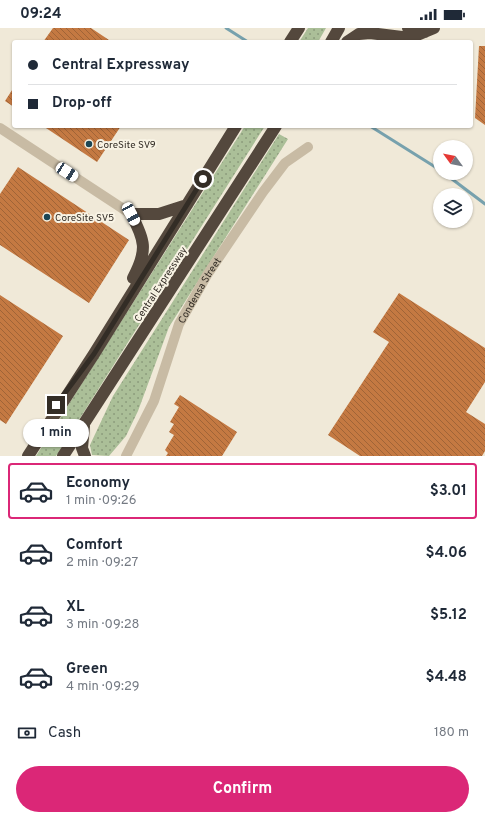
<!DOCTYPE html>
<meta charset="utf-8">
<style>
body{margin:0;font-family:Overpass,sans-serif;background:#f6f6f7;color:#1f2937;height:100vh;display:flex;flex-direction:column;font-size:15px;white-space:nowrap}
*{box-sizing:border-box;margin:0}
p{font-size:13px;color:#747a83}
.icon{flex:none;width:22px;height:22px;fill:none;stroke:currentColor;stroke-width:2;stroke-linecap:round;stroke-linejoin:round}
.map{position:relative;height:428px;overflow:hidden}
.panel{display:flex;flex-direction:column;background:#fff;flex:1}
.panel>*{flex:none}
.banner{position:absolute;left:12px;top:12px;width:461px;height:88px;border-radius:4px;box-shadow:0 1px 3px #0004;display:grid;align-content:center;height:88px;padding:0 16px;background:#fff}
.needle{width:26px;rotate:303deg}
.buttons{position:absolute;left:433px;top:112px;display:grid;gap:8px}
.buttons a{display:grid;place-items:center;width:40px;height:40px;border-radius:50%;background:#fff;box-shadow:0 1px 3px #0004;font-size:20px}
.end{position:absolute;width:18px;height:18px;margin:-9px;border:5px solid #332d26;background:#fff;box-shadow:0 0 0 2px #fff}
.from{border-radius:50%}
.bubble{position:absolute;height:28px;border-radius:14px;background:#fff;box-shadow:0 1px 3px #0004;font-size:13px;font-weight:700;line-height:28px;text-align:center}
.car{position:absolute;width:12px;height:24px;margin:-12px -6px;border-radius:5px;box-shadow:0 0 3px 1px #0007;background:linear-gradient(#fff 24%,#345 0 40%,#fff 0 76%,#345 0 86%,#fff 0)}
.banner b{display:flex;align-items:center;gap:14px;height:38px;font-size:15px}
.banner b+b{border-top:1px solid #e0e1e3}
.banner i{width:10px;height:10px;background:#1f2937}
ul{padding:7px 0 0;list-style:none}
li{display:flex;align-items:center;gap:12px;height:56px;margin:0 8px 6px;padding:0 8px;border:2px solid transparent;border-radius:4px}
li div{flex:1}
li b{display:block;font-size:15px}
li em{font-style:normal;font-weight:700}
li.selected{border-color:#db2777}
li>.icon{width:36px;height:36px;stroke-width:1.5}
.pay{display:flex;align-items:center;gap:10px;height:44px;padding:0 16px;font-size:15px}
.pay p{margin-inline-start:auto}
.action{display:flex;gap:8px;margin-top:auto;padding:8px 16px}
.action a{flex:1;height:46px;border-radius:24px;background:#db2777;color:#fff;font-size:16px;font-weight:700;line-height:46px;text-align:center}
.status{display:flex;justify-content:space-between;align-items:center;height:28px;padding:0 20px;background:#fff;direction:ltr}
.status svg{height:11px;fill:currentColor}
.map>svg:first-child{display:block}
.grass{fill:url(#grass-dots)}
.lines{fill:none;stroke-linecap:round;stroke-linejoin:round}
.stream{stroke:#77a1ad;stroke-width:3}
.building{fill:url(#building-back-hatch)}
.street{stroke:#c8bba4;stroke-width:10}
.highway{stroke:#54483d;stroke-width:12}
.route{stroke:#332d26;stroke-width:5}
.poi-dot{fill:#1c4654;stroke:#f8f3e4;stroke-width:1.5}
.labels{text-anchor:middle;stroke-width:4;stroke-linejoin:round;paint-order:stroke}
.poi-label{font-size:10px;fill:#332d26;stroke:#f8f3e4;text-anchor:start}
.street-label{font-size:10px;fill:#332d26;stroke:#f8f3e4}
</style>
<div class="status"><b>09:24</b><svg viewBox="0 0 49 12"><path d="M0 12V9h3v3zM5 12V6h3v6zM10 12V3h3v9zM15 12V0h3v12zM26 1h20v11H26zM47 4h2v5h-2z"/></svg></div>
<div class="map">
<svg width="485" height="428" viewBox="0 0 485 428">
<defs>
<pattern id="grass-dots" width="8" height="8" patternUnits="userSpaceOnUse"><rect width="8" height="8" fill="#abbf98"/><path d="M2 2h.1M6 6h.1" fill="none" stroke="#8c9c7c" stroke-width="1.8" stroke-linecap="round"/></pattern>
<pattern id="building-back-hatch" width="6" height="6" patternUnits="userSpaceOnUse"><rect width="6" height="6" fill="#c47942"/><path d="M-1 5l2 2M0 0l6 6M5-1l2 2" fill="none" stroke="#a06437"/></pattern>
</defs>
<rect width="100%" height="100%" fill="#f0e9d8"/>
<path class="grass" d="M 308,0 L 326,0 L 318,14 L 299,14 Z
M 245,98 L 265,98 L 56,428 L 36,428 Z
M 279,106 L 288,111 L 169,299 L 138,383 L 126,408 L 109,428 L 92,427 L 90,417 L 113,368 Z"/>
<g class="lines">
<path class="stream" d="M 226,0 L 248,14
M 370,98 L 440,142
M 444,145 L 485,176"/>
</g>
<path class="building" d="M 53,0 L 91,0 L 112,14 L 43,14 Z
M 479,18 L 485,18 L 485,97 L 475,90 Z
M 14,59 L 14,79 L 5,73 Z
M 43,98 L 121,98 L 97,134 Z
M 18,139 L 129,212 L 89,275 L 0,217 L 0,166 Z
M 399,265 L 485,320 L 485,354 L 466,384 L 485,396 L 485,423 L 482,428 L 360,428 L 328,407 L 389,314 L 373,304 Z
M 0,267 L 63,308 L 6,396 L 0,392 Z
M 180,367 L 237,404 L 222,428 L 166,428 L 168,425 L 165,422 L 174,407 L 169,404 L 174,396 L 170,394 L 179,379 L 174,376 Z"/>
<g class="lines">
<g class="street">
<path d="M 0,100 L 131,186"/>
<path id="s1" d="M 126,428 L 154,373 L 179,296 L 207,247 L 263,164 L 285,135 L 308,119"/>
</g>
<path class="highway" d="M 408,0 L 425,4
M 290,14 L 299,0
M 331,14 L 339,0
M 347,14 L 359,6 L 370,5 L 410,10 L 434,0
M 131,186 C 145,212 148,222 133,250
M 131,186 L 159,186 L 187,177
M 84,398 L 82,420 L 85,428
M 28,428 L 94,326 L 236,98
M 63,428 L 276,98"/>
</g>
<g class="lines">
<path class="route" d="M 56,377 L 94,326 L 203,151"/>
</g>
<g class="poi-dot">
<circle cx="89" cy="116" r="4"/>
<circle cx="47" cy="189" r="4"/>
</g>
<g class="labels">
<g class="poi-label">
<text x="97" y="120">CoreSite SV9</text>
<text x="55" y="193">CoreSite SV5</text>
</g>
<g class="street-label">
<text transform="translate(160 256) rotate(-57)" y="4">Central Expressway</text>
<text dy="4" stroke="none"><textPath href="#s1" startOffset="182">Condensa Street</textPath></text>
</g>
</g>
</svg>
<div class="buttons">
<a><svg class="needle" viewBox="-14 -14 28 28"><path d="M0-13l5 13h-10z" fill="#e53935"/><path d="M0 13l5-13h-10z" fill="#747a83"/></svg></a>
<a><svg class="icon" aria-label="layers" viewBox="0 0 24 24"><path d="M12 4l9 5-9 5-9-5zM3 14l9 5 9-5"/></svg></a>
</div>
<i class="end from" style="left:203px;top:151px"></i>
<i class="end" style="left:56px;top:377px"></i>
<div class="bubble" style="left:23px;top:391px;width:66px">1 min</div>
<i class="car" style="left:67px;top:144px;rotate:123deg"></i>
<i class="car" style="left:131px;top:186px;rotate:152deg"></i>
<div class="banner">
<b><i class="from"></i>Central Expressway</b>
<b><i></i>Drop-off</b>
</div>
</div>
<section class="panel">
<ul>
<li class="selected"><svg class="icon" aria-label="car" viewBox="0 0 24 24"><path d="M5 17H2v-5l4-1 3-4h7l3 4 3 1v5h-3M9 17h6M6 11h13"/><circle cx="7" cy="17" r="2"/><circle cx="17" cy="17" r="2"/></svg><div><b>Economy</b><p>1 min · 09:26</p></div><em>$3.01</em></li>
<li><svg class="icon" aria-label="car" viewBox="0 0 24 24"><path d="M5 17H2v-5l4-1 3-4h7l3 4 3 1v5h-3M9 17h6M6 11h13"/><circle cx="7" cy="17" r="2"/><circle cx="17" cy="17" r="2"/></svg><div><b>Comfort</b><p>2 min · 09:27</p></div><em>$4.06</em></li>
<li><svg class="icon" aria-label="car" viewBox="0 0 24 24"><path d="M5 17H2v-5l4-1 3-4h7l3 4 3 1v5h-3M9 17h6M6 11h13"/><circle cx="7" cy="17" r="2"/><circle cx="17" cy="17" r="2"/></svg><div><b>XL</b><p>3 min · 09:28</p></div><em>$5.12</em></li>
<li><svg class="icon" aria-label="car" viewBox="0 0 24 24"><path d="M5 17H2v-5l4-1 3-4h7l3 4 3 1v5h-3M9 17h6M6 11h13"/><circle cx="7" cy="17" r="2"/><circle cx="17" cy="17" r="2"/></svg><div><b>Green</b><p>4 min · 09:29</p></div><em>$4.48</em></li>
</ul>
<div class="pay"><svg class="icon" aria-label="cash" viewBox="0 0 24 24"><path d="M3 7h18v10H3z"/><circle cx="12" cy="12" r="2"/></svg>Cash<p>180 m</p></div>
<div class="action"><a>Confirm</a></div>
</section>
